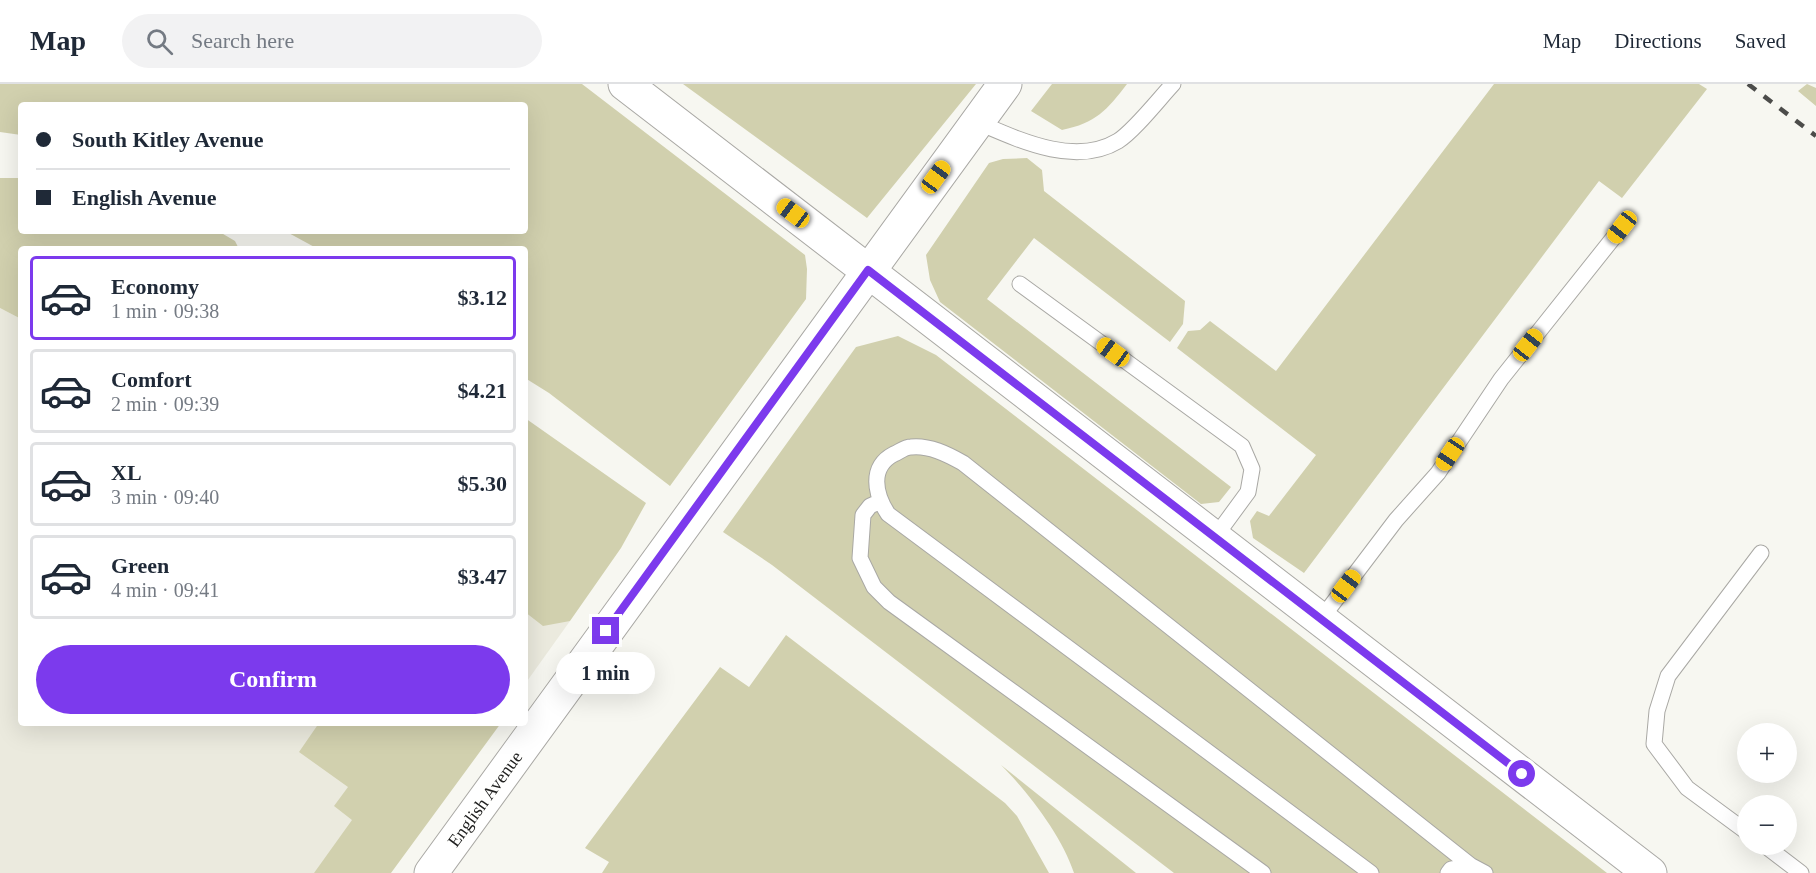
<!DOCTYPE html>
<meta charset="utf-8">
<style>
body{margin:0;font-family:Georgia,serif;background:#f2f2f3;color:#1f2937;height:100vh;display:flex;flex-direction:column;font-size:22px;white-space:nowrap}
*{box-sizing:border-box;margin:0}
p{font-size:20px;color:#747a83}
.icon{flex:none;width:33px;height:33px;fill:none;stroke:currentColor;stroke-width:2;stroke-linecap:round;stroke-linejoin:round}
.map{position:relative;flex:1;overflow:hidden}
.panel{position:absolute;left:18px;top:162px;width:510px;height:480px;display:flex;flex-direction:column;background:#fff;border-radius:6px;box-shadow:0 6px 24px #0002}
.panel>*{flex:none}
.banner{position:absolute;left:18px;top:18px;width:510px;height:132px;border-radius:6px;box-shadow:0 6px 24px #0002;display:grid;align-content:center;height:132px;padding:0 18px;background:#fff}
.tools{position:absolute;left:1737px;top:639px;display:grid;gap:12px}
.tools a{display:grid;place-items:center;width:60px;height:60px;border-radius:50%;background:#fff;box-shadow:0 6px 24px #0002;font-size:30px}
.end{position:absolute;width:27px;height:27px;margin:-14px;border:8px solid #7c3aed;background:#fff;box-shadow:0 0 0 3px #fff}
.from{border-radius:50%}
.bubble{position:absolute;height:42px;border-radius:21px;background:#fff;box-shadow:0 6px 24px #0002;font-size:20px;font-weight:700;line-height:42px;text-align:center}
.car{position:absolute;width:18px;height:36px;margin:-18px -9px;border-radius:8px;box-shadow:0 0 4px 2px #0007;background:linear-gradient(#f5c518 24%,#345 0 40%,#f5c518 0 76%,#345 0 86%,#f5c518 0)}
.banner b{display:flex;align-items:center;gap:21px;height:57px;font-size:22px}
.banner b+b{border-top:2px solid #e0e1e3}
.banner i{width:15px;height:15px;background:#1f2937}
ul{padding:10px 0 0;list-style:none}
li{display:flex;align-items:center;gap:18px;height:84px;margin:0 12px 9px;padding:0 6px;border:3px solid #e0e1e3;border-radius:6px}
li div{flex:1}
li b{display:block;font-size:22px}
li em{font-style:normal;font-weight:700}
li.active{border-color:#7c3aed}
li>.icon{width:54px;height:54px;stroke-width:1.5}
.action{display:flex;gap:12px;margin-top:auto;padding:12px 18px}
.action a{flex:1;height:69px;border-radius:36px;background:#7c3aed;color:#fff;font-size:24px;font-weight:700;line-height:69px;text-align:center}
header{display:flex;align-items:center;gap:36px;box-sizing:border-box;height:84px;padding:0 30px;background:#fff;border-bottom:2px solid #e0e1e3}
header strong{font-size:28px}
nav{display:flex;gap:33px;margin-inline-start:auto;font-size:21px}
.search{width:420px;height:54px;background:#f2f2f3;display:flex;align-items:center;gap:15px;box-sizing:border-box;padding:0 21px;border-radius:33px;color:#747a83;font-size:22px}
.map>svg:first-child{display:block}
.built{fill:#ebeade}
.green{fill:#d1d0ae}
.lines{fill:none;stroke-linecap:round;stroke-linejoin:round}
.service-casing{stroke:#a9a8a4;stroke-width:17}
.tertiary-casing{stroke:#a9a8a4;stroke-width:35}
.service{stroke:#fff;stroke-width:15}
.tertiary{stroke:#fff;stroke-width:33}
.rail{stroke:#4c4c4a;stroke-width:4.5;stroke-dasharray:10 10;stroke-linecap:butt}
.route{stroke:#7c3aed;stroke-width:8}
.labels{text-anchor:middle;stroke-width:4.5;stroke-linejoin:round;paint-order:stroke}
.street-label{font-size:18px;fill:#212120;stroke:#fffffe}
</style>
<header>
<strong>Map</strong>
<div class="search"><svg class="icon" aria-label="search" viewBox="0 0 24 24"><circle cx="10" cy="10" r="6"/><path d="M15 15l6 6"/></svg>Search here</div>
<nav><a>Map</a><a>Directions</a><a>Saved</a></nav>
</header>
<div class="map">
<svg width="1816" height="789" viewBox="0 0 1816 789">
<rect width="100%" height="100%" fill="#f7f7f1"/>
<path class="built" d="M 0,224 L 21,235 L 21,639 L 497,639 L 389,789 L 0,789 Z
M 525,505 L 570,537 L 525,600 Z"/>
<path class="green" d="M 0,0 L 582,0 L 805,171 L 807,185 L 806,215 L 670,402 L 549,309 L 525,294 L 525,165 L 318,165 L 285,147 L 525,147 L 525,21 L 21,21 L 21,51 L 0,48 Z
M 683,0 L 976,0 L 867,134 Z
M 1052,0 L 1127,0 C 1107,26 1096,39 1062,46 L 1031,27 Z
M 1494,0 L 1699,0 L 1707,5 L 1622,114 L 1599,97 L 1304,489 L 1253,454 L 1250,437 L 1257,427 L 1269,432 L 1316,371 L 1177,264 L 1188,247 L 1200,246 L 1210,237 L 1276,287 Z
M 1807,0 L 1816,4 L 1816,22 L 1798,7 Z
M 1027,74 L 1042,86 L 1044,107 L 1185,217 L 1183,240 L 1170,258 L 1034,154 L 987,215 L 1231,403 L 1219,418 L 1201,420 L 940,218 L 930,196 L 926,171 L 989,79 L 1003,75 Z
M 0,94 L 21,94 L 21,147 L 218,147 L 235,157 L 239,165 L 21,165 L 21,235 L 0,224 Z
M 898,252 L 936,271 L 1607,789 L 1174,789 L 772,481 L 723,448 L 856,263 Z
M 525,334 L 646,419 L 621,464 L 570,537 L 543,542 L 525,528 Z
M 786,551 L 1005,719 L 1017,732 L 1049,789 L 602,789 L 609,778 L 585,764 L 720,583 L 749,603 Z
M 319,639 L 501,639 L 391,789 L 314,789 L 352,736 L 334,722 L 348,703 L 299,668 Z
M 1001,681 L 1136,789 L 1074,789 C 1062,752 1028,708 1001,681 Z"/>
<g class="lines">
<g class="service-casing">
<path id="service" d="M 977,38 C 1019,56 1075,83 1118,57 C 1134,47 1159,15 1173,0
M 1020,200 L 1242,362 L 1252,385 L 1248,408 L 1215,453
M 881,417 L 870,422 L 863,431 L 860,474 L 874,503 L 889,518 L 1263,789
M 1321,535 L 1396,436 L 1438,389 L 1501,295 L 1622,143
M 1748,749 L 1687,704 L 1654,660 L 1657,627 L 1668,592 L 1761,469
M 1763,760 L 1801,789
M 1371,789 L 888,430 C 875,410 869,383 894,370 C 899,368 905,363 911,363 C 929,361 947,370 963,379 L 1470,781
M 1448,789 L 1451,785 L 1470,781 L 1485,789"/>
</g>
<g class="tertiary-casing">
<path id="tertiary" d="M 625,0 L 1650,789
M 431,789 L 1005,0"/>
</g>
<use href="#service" class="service"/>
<use href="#tertiary" class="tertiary"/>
<path class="rail" d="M 1748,0 L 1816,52"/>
</g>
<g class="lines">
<path class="route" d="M 606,547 L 868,186 L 1522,690"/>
</g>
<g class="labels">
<g class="street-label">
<text transform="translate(485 715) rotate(-54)" y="6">English Avenue</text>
</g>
</g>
</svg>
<div class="tools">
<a>+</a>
<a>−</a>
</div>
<i class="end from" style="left:1522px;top:690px"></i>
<i class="end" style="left:606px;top:547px"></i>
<div class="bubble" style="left:556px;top:568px;width:99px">1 min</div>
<i class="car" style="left:936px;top:93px;rotate:36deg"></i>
<i class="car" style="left:793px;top:129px;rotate:307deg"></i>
<i class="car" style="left:1622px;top:143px;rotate:218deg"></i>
<i class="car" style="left:1528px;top:261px;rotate:38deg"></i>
<i class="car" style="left:1113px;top:268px;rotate:306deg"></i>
<i class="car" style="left:1450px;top:370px;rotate:214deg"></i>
<i class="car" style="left:1346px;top:502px;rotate:37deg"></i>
<div class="banner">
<b><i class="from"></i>South Kitley Avenue</b>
<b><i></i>English Avenue</b>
</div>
<section class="panel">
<ul>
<li class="active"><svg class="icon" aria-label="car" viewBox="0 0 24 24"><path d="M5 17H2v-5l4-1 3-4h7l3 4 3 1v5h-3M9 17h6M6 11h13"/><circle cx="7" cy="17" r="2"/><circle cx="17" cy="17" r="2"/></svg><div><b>Economy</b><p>1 min · 09:38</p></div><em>$3.12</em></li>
<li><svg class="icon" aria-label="car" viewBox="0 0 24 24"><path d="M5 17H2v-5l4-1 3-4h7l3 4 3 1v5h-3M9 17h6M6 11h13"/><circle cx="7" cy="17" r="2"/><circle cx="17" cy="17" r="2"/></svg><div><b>Comfort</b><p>2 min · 09:39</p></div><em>$4.21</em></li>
<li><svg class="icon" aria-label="car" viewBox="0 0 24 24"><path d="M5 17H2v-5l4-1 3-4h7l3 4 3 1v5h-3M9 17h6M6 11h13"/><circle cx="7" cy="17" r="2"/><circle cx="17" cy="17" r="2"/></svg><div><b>XL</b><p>3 min · 09:40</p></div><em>$5.30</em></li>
<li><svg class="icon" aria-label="car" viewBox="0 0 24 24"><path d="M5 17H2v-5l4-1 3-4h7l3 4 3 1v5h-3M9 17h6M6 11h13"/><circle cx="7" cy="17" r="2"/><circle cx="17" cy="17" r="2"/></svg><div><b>Green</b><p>4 min · 09:41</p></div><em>$3.47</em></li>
</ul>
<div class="action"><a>Confirm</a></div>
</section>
</div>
